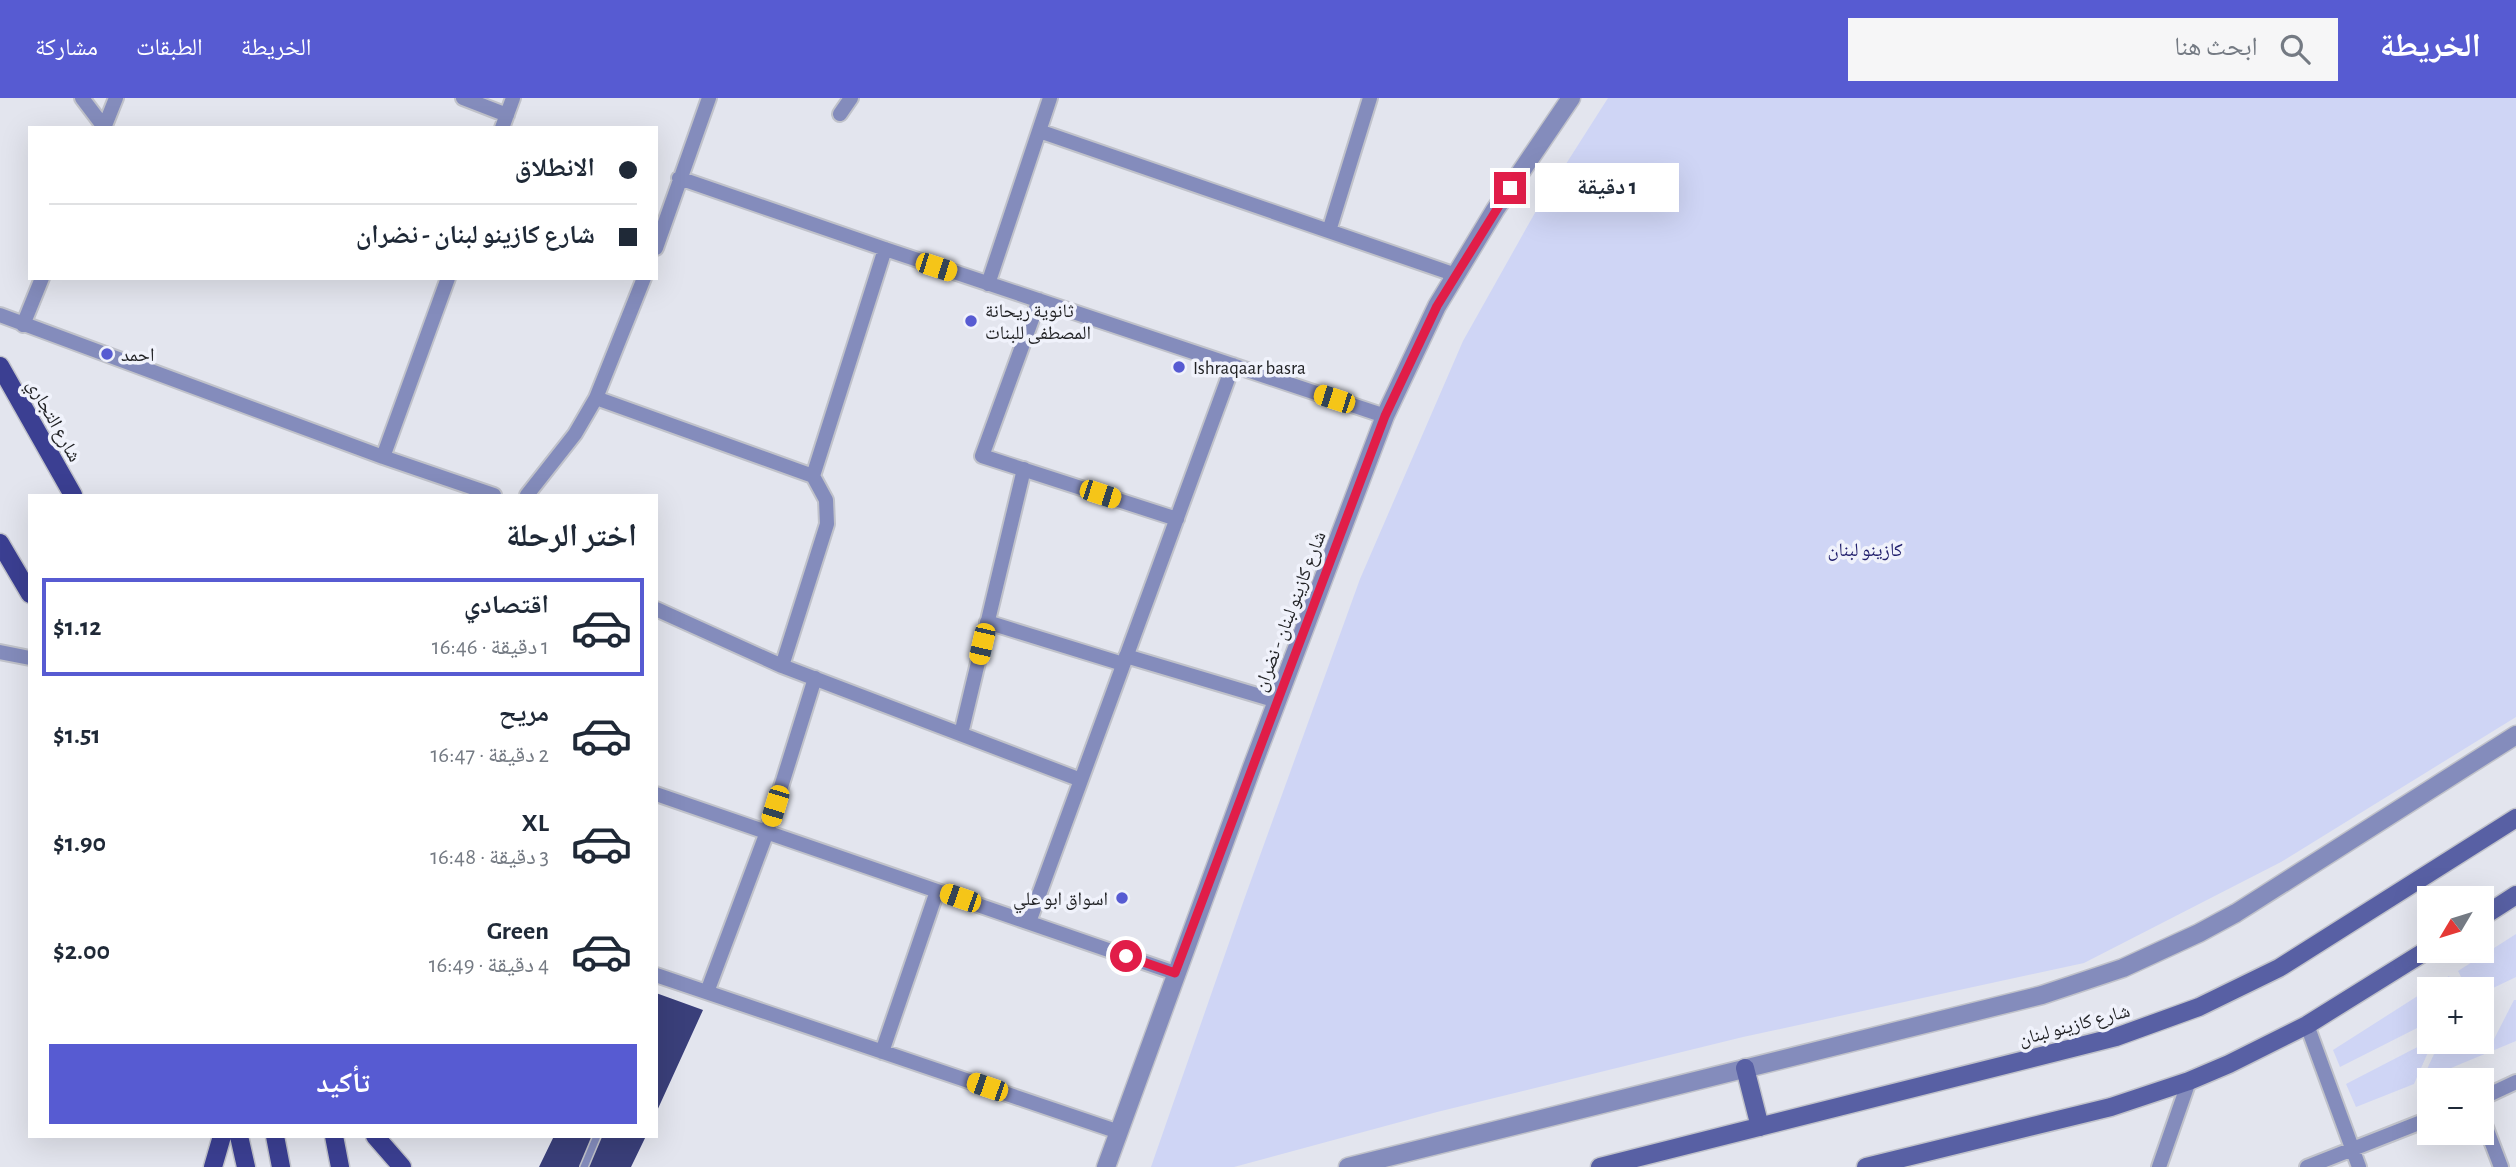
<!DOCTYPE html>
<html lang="ar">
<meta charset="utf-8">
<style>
body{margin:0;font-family:"Alegreya Sans","Noto Naskh Arabic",sans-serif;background:#f6f6f7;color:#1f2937;direction:rtl;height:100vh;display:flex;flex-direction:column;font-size:26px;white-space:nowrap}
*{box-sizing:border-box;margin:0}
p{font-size:23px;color:#747a83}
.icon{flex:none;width:38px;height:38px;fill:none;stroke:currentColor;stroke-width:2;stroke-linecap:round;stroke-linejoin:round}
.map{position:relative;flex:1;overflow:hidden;direction:ltr}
.side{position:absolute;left:28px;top:396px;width:630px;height:644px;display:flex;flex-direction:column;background:#fff;border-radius:0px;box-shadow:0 7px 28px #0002;direction:rtl}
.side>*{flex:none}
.banner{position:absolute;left:28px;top:28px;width:630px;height:154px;border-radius:0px;box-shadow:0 7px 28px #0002;direction:rtl;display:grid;align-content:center;height:154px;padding:0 21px;background:#fff}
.needle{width:46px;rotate:232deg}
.tools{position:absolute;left:2417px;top:788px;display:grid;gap:14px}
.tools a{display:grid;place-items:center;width:77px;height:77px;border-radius:0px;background:#fff;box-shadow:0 7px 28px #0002;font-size:35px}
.end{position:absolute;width:32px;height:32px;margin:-16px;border:9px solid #e11d48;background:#fff;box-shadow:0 0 0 4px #fff}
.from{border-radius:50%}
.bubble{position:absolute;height:49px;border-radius:0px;background:#fff;box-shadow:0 7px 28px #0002;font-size:23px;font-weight:700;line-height:49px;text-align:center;direction:rtl}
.car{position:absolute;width:21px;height:42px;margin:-21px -10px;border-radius:9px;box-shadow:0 0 5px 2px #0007;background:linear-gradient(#f5c518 24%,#345 0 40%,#f5c518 0 76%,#345 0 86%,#f5c518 0)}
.banner b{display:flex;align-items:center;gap:24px;height:66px;font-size:26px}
.banner b+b{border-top:2px solid #e0e1e3}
.banner i{width:18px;height:18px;background:#1f2937}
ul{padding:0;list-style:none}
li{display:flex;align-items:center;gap:21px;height:98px;margin:0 14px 10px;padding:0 7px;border:4px solid transparent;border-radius:0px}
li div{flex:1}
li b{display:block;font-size:26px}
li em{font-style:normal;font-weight:700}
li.on{border-color:#575bd2}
li>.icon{width:63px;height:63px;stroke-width:1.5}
h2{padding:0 21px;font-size:32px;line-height:84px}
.primary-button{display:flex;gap:14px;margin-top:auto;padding:14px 21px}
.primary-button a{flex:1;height:80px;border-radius:0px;background:#575bd2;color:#fff;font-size:28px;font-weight:700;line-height:80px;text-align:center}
header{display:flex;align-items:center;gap:42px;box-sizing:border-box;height:98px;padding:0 35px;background:#575bd2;color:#fff}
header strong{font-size:33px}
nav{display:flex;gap:38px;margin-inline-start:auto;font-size:24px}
.search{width:490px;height:63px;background:#f6f6f7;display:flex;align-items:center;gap:18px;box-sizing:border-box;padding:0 24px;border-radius:0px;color:#747a83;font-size:26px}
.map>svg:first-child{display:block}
.green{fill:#cfd5f5}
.building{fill:#3a3f7a}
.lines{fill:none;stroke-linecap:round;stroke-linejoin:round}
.service-casing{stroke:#c0c2ca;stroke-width:10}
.minor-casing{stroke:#c0c2ca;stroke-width:18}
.tertiary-casing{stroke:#c0c2ca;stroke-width:21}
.secondary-casing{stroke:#c0c2ca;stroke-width:21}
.primary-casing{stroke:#c0c2ca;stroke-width:21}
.service{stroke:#848cbc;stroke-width:7}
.minor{stroke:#848cbc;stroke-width:14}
.tertiary{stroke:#848cbc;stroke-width:18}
.secondary{stroke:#5860a4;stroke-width:18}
.primary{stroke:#3b3f92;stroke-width:18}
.route{stroke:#e11d48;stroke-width:9}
.poi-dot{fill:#575bd2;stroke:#f0f2fb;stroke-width:2.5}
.labels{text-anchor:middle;stroke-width:7;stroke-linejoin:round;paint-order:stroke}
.poi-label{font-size:19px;fill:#212225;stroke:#f0f2fb;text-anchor:start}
.street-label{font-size:19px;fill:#212225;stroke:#f0f2fb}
.park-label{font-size:19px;fill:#24226e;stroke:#f0f2fb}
</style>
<header>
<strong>الخريطة</strong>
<div class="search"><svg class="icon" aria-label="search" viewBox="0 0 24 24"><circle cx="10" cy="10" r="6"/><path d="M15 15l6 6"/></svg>ابحث هنا</div>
<nav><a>الخريطة</a><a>الطبقات</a><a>مشاركة</a></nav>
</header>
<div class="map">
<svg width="2516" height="1069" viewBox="0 0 2516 1069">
<rect width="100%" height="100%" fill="#e3e5ee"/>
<path class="green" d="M 1608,0 L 2516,0 L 2516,619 L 2281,764 L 2084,865 L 1743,939 L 1437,1014 L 1234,1069 L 1151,1069 L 1245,799 L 1360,481 L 1463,243 L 1536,113 Z
M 2516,836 L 2516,879 L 2489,892 L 2467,890 L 2458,873 Z
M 2449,878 L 2455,891 L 2429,891 L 2429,924 L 2340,969 L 2333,952 Z
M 2514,902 L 2516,902 L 2516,943 L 2422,982 L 2440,943 L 2466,943 L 2491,947 Z
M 2429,943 L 2433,943 L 2414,986 L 2356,1009 L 2346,986 Z"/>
<path class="building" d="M 656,895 L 703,912 L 656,1015 Z
M 554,1038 L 646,1038 L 631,1069 L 539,1069 Z"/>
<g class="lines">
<g class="service-casing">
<path id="service" d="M 584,1069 L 597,1038"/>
</g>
<g class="minor-casing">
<path id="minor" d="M 82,0 L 104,29
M 463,0 L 507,17
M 840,16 L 851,0
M 104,30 L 116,0
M 502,30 L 513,0
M 1039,33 L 1456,177
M 679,80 L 885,151 L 1385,318
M 1329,133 L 1370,0
M 656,150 L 709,0
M 988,186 L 1050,0
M 1039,202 L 982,358 L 1177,421
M 0,217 L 383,359 L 494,397
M 23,227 L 42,180
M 596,300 L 813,378 L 826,402 L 827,426 L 782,568
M 383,359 L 448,180
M 813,378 L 885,151
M 527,397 L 575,336 L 596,300 L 644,180
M 656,511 L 782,568 L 1081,682
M 987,524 L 1123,566
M 0,554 L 30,560
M 1126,558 L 1277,603
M 961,636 L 1024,371
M 656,696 L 1175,875
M 1029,824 L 1233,267
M 656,877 L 1119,1034
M 707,894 L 767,734 L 815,580
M 2307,927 L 2359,1069
M 882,954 L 937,793
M 2482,1000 L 2516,984
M 2482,1019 L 2501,1069
M 2159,1069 L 2189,983
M 2307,1069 L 2429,1021"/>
</g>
<g class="tertiary-casing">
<path id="tertiary" d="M 1106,1069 L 1252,669 L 1385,318 L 1437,208 L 1495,112 L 1571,0
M 1348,1069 L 2042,897 L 2123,870 L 2199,835 L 2236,815 L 2516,637"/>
</g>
<g class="secondary-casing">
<path id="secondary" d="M 2482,819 L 2516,797
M 1745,970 L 1760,1029
M 1600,1069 L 2116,939 L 2199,909 L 2279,870 L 2516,720
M 1866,1069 L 2111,1009 L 2189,983 L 2229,966 L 2307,927 L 2429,851"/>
</g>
<g class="primary-casing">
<path id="primary" d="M 0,268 L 73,397
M 0,445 L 30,496
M 239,1038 L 246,1069
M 275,1038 L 281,1069
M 334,1038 L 340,1069
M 375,1038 L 402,1069
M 213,1069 L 222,1038"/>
</g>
<use href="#service" class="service"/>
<use href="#minor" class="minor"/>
<use href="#tertiary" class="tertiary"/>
<use href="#secondary" class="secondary"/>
<use href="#primary" class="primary"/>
</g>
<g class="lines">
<path class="route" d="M 1126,858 L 1175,875 L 1385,318 L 1437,208 L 1510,90"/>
</g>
<g class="poi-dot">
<circle cx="971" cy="223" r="7"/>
<circle cx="107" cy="256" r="7"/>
<circle cx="1179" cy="269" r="7"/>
<circle cx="1122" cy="800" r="7"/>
</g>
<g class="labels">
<g class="poi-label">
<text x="985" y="219">ثانوية ريحانة<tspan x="985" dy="22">المصطفى للبنات</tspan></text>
<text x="121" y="263">احمد</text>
<text x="1193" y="276">Ishraqaar basra</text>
<text x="1108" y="807" text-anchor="end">اسواق ابو علي</text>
</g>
<g class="street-label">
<text transform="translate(55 322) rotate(61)" y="7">شارع التجاري</text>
<text transform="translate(1289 513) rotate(-69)" y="7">شارع كازينو لبنان - نضران</text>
<text transform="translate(2074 926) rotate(-15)" y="7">شارع كازينو لبنان</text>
</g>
<g class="park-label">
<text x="1865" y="458">كازينو لبنان</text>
</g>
</g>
</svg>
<div class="tools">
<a><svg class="needle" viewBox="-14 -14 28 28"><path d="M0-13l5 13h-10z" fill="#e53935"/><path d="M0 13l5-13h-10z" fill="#747a83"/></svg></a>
<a>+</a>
<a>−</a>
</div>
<i class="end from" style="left:1126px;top:858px"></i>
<i class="end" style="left:1510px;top:90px"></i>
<div class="bubble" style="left:1535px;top:65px;width:144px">1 دقيقة</div>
<i class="car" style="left:936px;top:169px;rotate:108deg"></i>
<i class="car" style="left:1334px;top:301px;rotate:288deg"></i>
<i class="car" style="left:1100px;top:396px;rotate:108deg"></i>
<i class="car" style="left:982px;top:546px;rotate:193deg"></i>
<i class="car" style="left:775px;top:708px;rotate:197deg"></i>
<i class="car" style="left:960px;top:800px;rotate:289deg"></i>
<i class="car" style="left:987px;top:989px;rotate:289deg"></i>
<div class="banner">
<b><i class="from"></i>الانطلاق</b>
<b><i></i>شارع كازينو لبنان - نضران</b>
</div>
<section class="side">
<h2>اختر الرحلة</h2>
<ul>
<li class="on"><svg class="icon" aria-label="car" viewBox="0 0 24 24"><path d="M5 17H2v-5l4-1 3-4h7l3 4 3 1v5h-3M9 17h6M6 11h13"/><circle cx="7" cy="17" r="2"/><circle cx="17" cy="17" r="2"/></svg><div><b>اقتصادي</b><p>1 دقيقة · 16:46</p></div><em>$1.12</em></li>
<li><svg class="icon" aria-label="car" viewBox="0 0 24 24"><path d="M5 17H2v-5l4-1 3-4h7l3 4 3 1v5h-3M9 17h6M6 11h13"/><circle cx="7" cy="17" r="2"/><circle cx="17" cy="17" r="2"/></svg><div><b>مريح</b><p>2 دقيقة · 16:47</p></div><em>$1.51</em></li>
<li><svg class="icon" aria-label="car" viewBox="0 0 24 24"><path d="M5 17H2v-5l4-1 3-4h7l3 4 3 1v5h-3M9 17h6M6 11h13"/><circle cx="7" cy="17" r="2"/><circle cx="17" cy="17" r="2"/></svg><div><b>XL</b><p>3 دقيقة · 16:48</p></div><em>$1.90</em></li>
<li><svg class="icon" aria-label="car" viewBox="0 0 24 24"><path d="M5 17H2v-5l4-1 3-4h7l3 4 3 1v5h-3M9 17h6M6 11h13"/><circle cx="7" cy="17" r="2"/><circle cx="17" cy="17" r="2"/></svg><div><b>Green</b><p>4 دقيقة · 16:49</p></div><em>$2.00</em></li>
</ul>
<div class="primary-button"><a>تأكيد</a></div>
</section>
</div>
